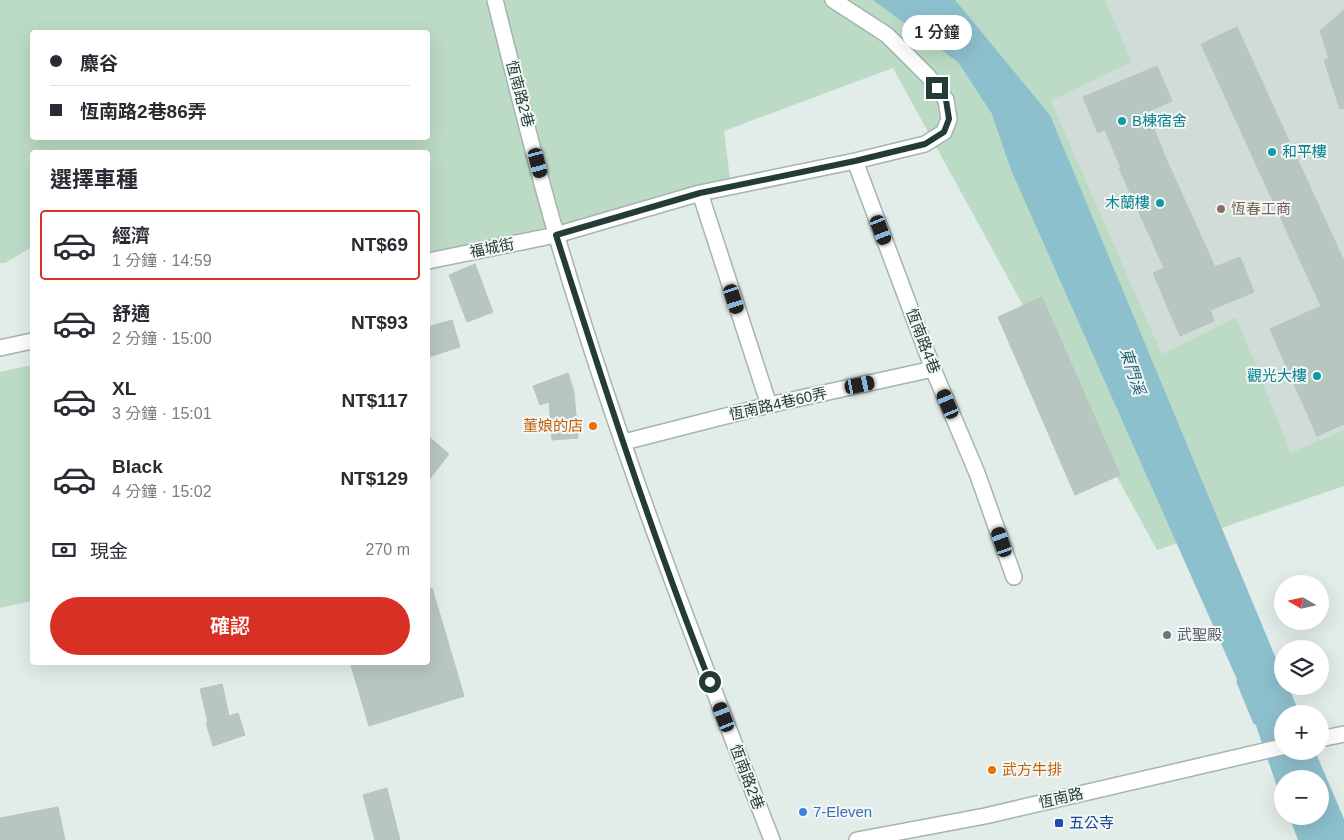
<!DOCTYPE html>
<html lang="zh-TW">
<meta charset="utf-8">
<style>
body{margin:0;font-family:Helvetica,"Noto Sans TC",sans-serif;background:#f2f2f3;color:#2b2b33;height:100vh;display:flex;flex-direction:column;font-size:19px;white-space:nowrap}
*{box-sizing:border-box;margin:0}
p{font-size:16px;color:#7c7c81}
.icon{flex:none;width:28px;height:28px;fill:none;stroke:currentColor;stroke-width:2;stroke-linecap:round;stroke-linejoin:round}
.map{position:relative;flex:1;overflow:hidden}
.side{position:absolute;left:30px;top:150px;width:400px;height:515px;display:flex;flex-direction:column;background:#fff;border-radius:5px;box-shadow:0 5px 20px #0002}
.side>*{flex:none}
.banner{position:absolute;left:30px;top:30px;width:400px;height:110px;border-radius:5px;box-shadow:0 5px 20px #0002;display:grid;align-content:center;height:110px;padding:0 20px;background:#fff}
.needle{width:32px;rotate:279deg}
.fabs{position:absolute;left:1274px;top:575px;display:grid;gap:10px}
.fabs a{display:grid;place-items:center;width:55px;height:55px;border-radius:50%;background:#fff;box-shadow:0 5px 20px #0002;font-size:25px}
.end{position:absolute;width:22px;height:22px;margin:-11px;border:6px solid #233c36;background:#fff;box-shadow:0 0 0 2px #fff}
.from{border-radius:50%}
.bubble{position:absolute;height:35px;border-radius:18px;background:#fff;box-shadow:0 5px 20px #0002;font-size:16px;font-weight:600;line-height:35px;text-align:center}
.car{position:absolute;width:15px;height:30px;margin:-15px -8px;border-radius:6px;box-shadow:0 0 4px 1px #0007;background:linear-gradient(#222 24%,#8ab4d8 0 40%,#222 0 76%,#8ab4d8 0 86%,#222 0)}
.banner b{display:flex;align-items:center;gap:18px;height:48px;font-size:19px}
.banner b+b{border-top:1px solid #e1e1e2}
.banner i{width:12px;height:12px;background:#2b2b33}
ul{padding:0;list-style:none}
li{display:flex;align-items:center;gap:15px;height:70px;margin:0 10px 8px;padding:0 10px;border:2px solid transparent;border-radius:5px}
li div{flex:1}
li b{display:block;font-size:19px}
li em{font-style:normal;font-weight:600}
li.current{border-color:#d93025}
li>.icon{width:45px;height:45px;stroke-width:1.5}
h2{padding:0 20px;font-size:22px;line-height:60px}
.pay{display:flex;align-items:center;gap:12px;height:55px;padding:0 20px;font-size:19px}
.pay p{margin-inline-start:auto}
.button{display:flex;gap:10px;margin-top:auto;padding:10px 20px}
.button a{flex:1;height:58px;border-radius:30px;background:#d93025;color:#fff;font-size:20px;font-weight:600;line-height:58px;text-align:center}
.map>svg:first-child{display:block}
.built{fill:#d1dbd7}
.green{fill:#bcdbc6;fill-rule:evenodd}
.water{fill:#8dc0cd}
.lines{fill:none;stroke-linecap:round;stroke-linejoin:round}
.stream{stroke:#8dc0cd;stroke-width:7}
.building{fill:#b8c6c1;stroke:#b5c5bf}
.minor-casing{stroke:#a5b4af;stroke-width:18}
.minor{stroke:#fff;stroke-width:15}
.route{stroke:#233c36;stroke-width:6}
.culture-dot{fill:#0f9aa8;stroke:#f3f8f6;stroke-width:2}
.education-dot{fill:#8d6e63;stroke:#f3f8f6;stroke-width:2}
.food-dot{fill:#e8710a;stroke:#f3f8f6;stroke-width:2}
.worship-dot{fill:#6b7280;stroke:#f3f8f6;stroke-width:2}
.shop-dot{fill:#3f7fe0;stroke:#f3f8f6;stroke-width:2}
.transit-dot{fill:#1a4fb4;stroke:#f3f8f6;stroke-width:2}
.labels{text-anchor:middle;stroke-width:4;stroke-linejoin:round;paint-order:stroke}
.street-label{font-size:15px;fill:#233c36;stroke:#f3f8f6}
.culture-label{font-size:15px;fill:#0d838f;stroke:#f3f8f6;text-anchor:start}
.education-label{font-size:15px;fill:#785e54;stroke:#f3f8f6;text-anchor:start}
.food-label{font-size:15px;fill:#c56008;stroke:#f3f8f6;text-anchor:end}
.worship-label{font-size:15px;fill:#5b616d;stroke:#f3f8f6;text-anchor:start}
.shop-label{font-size:15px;fill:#366cbe;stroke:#f3f8f6;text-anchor:start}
.transit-label{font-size:15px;fill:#164399;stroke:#f3f8f6;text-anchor:start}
.water-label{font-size:16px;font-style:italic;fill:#216274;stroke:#f3f8f6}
</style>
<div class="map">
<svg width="1344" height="840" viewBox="0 0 1344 840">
<rect width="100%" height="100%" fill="#e2ece8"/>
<path class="built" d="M 1105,0 L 1344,0 L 1344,430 L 1291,452 L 1236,317 L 1162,354 L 1051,101 L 1132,62 Z"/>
<path class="green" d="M 0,0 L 1105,0 L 1132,62 L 1051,101 L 1162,354 L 1236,317 L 1291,452 L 1344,430 L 1344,486 L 1157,550 L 893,68 L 724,131 L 731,187 L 428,260 L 428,152 L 32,152 L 32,247 L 5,263 L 0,263 ZM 32,32 L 428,32 L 428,138 L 32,138 Z
M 32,365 L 32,601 L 0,608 L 0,372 Z"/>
<path class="water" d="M 873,0 L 955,0 L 1050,115 L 1282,673 L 1282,686 L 1288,686 L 1300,714 L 1282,714 L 1282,751 L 1315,751 L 1344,819 L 1344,840 L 1298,840 L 1289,816 L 1320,816 L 1320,779 L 1282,779 L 1282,801 L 1251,711 L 1011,170 L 992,114 L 958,62 Z"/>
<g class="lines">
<path class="stream" d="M 1240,682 L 1256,721"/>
</g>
<path class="building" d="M 1344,10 L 1344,108 L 1340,109 L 1324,60 L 1329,58 L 1320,31 Z
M 1237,27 L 1344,261 L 1344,424 L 1317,436 L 1270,329 L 1321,306 L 1201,44 Z
M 1157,66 L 1172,101 L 1147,112 L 1167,161 L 1215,267 L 1240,257 L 1254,292 L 1210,310 L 1214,321 L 1180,336 L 1153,273 L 1164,268 L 1119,168 L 1121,168 L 1105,130 L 1098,133 L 1083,97 Z
M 475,264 L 493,312 L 467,322 L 449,275 Z
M 1042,297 L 1120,475 L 1075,495 L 998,317 Z
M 452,320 L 460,347 L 428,357 L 428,327 Z
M 568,373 L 574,392 L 578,438 L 552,440 L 549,402 L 540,405 L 533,386 Z
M 428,436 L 449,454 L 428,481 Z
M 432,588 L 464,696 L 369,726 L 350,662 L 428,662 L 428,589 Z
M 222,684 L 229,716 L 238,713 L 245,735 L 213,746 L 206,723 L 208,723 L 200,689 Z
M 387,788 L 400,840 L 375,840 L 363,795 Z
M 58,807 L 65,840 L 0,840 L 0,818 Z"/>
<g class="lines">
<g class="minor-casing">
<path id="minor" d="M 495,0 C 515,79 534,159 557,237 C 617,442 694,641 772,840
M 855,161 L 933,369 L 977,473 L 1014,577
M 700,193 L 769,405
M 428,261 L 556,235 L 700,193 L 855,161 L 925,144 L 944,132 L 949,119 L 946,100 L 928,76 L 887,35 L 833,0
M 0,348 L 32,341
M 624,442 L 769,405 L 933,369
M 1320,739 L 1344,734
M 857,840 L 985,816 L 1282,747"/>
</g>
<use href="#minor" class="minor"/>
</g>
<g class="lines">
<path class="route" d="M 710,682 C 652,536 604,386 556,235 L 700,193 L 855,161 L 925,144 L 944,132 L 949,119 L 946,100 L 937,88"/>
</g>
<g class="culture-dot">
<circle cx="1122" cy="121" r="5"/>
<circle cx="1272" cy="152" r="5"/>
<circle cx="1160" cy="203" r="5"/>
<circle cx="1317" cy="376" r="5"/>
</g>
<circle class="education-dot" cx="1221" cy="209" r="5"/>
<g class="food-dot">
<circle cx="593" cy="426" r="5"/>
<circle cx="992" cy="770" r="5"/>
</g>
<circle class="worship-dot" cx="1167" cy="635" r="5"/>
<circle class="shop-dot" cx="803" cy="812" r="5"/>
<rect class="transit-dot" x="1054" y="818" width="10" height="10" rx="2.5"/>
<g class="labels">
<g class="street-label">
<text transform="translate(520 94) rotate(75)" y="5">恆南路2巷</text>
<text transform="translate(492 248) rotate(-11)" y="5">福城街</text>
<text transform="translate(923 341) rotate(69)" y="5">恆南路4巷</text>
<text transform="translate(778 404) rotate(-13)" y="5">恆南路4巷60弄</text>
<text transform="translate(747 777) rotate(69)" y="5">恆南路2巷</text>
<text transform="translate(1061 798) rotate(-13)" y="5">恆南路</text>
</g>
<g class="culture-label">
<text x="1132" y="126">B棟宿舍</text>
<text x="1282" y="157">和平樓</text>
<text x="1150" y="208" text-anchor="end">木蘭樓</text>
<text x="1307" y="381" text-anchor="end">觀光大樓</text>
</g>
<g class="education-label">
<text x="1231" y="214">恆春工商</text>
</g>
<g class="food-label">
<text x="583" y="431">董娘的店</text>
<text x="1002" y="775" text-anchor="start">武方牛排</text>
</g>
<g class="worship-label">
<text x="1177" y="640">武聖殿</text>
</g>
<g class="shop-label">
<text x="813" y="817">7-Eleven</text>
</g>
<g class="transit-label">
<text x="1069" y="828">五公寺</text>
</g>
<g class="water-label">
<text transform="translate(1133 371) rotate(72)" y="6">東門溪</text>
</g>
</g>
</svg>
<div class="fabs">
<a><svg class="needle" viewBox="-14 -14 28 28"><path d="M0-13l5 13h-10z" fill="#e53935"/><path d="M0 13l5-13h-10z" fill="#7c7c81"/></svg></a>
<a><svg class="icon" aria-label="layers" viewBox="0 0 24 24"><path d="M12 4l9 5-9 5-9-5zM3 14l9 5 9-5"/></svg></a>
<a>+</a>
<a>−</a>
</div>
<i class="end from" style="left:710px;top:682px"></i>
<i class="end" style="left:937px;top:88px"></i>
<div class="bubble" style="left:902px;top:15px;width:70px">1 分鐘</div>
<i class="car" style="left:538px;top:163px;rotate:165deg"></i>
<i class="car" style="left:881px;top:230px;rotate:159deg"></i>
<i class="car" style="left:734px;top:299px;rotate:162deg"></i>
<i class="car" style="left:860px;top:385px;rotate:78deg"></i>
<i class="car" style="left:948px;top:404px;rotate:337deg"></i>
<i class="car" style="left:1002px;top:542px;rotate:341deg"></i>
<i class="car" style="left:724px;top:717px;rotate:339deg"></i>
<div class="banner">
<b><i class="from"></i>麋谷</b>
<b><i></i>恆南路2巷86弄</b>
</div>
<section class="side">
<h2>選擇車種</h2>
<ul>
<li class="current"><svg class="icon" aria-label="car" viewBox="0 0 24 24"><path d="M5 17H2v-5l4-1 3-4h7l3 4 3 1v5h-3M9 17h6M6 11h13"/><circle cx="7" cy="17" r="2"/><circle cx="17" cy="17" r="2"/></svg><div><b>經濟</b><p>1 分鐘 · 14:59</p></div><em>NT$69</em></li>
<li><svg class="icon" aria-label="car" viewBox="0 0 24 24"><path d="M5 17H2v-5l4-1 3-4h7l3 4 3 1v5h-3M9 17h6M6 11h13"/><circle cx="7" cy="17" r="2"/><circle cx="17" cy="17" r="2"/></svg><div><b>舒適</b><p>2 分鐘 · 15:00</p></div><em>NT$93</em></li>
<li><svg class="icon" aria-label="car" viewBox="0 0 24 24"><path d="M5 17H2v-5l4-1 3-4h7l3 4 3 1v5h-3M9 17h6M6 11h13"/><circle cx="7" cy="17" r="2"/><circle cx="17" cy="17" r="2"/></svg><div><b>XL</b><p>3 分鐘 · 15:01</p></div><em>NT$117</em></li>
<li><svg class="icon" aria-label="car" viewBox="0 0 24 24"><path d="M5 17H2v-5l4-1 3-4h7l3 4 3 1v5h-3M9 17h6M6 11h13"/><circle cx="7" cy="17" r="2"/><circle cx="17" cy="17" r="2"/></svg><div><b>Black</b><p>4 分鐘 · 15:02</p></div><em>NT$129</em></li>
</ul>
<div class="pay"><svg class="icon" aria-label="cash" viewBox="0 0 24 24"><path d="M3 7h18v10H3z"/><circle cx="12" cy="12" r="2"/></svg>現金<p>270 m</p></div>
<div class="button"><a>確認</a></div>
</section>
</div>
